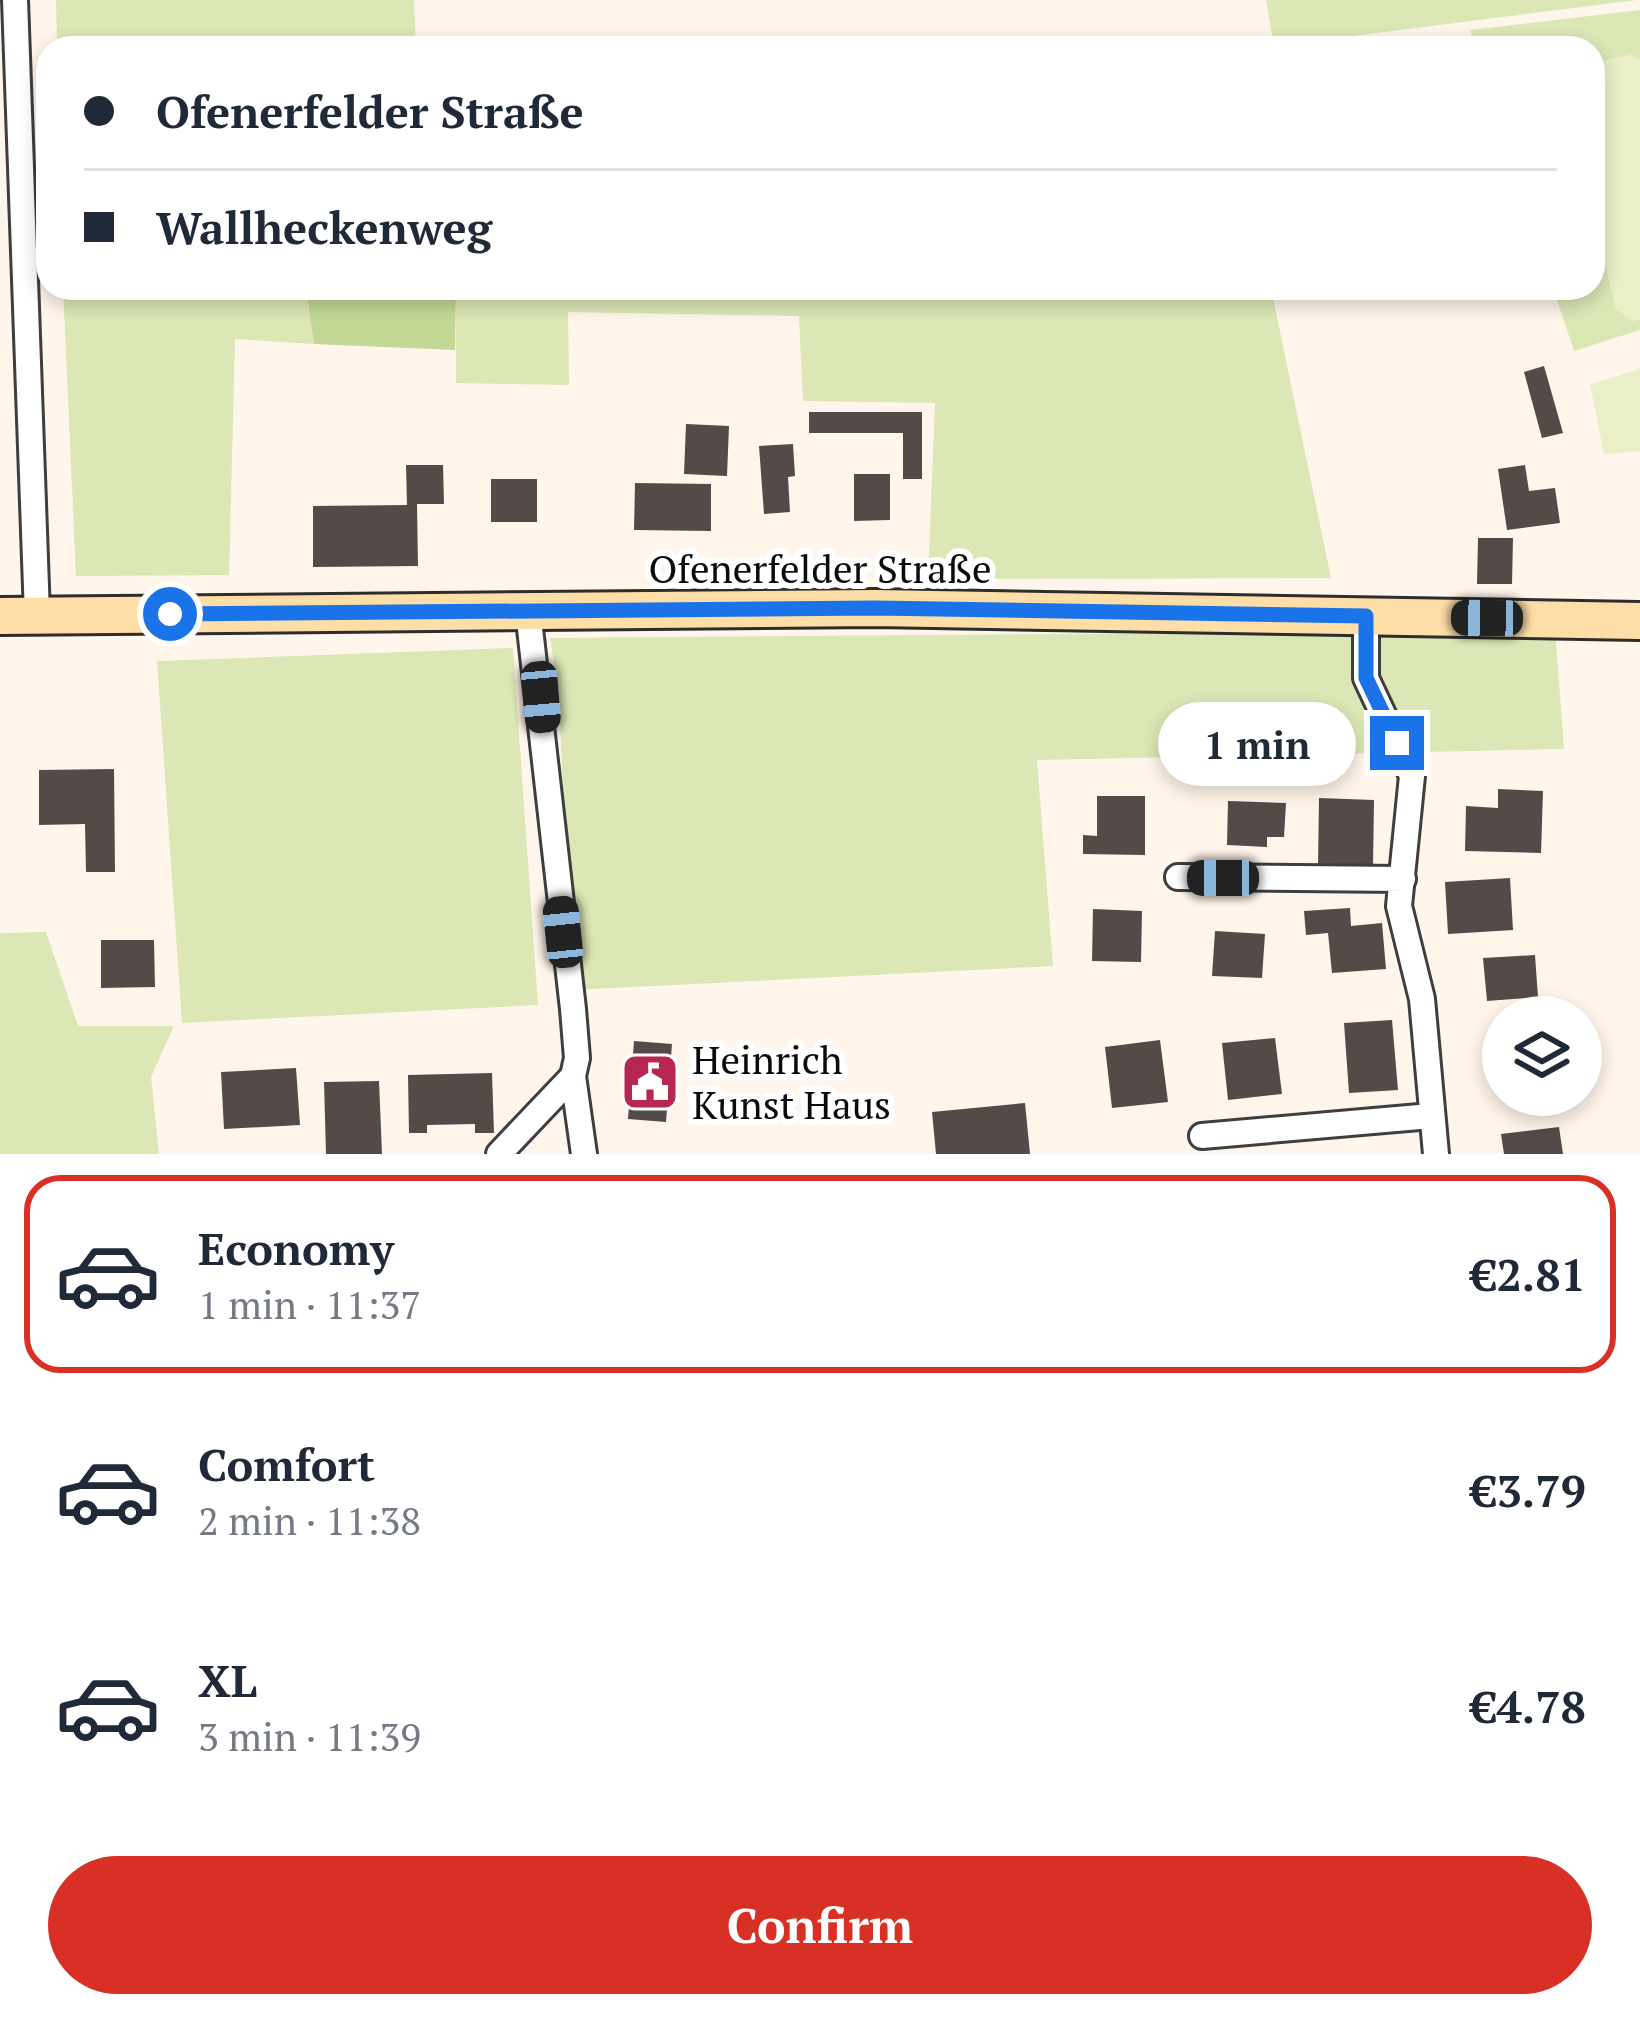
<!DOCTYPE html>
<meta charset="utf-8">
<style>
body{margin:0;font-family:"PT Serif",serif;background:#f6f6f7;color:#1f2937;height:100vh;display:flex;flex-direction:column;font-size:45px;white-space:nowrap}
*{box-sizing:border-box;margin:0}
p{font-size:39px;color:#747a83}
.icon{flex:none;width:66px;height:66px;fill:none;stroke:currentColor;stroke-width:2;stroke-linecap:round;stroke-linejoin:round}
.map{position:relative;height:1154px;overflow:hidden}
.panel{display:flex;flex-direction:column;background:#fff;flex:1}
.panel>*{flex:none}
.hud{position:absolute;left:36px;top:36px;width:1569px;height:264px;border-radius:36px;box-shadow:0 6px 18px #0003;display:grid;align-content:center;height:264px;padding:0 48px;background:#fff}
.fabs{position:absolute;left:1482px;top:996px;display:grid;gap:24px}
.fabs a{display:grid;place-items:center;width:120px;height:120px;border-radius:50%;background:#fff;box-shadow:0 6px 18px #0003;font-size:60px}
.end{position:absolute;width:54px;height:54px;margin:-27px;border:15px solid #1a73e8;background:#fff;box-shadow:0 0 0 6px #fff}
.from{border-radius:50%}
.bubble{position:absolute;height:84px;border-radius:42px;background:#fff;box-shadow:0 6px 18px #0003;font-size:39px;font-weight:600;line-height:84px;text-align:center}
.car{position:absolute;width:36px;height:72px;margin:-36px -18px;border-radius:15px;box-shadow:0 0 9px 3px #0007;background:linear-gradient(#222 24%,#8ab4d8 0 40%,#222 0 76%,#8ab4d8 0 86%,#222 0)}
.hud b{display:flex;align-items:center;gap:42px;height:114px;font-size:45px}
.hud b+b{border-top:3px solid #e0e1e3}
.hud i{width:30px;height:30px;background:#1f2937}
ul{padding:21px 0 0;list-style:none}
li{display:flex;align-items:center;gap:36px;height:198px;margin:0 24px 18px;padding:0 24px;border:6px solid transparent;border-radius:36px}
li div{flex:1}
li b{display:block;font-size:45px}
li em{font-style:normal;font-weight:600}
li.active{border-color:#d93025}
li>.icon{width:108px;height:108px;stroke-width:1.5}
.primary-button{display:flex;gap:24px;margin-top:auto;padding:24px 48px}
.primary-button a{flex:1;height:138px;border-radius:72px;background:#d93025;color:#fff;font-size:48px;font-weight:600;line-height:138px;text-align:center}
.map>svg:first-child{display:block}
.green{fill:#dbe7b5}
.forest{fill:#c3d895}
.pitch{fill:#ebefc7}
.building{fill:#544a48}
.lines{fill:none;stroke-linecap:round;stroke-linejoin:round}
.street-casing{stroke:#3e3e3e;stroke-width:30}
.secondary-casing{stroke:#2d2d2d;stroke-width:42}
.street{stroke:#fff;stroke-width:24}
.secondary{stroke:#fddea6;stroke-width:36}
.route{stroke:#1a73e8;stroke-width:15}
.labels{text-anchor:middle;stroke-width:12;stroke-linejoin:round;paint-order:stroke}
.street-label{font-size:39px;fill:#0b0b0b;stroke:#fff}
.poi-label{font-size:39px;fill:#0b0b0b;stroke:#fff;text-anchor:start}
</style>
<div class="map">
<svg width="1640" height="1154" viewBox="0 0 1640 1154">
<rect width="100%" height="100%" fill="#fff5ea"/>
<path class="green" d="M 56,0 L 414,0 L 416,48 L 57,48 Z
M 1266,0 L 1637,0 L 1274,46 Z
M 1640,10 L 1640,61 L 1631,55 L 1593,64 L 1593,48 L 1476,48 L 1470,30 Z
M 1593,212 L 1616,308 L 1632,321 L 1640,319 L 1640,330 L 1574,351 L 1553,288 L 1593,288 Z
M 63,288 L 306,288 L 314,344 L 235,339 L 229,575 L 76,576 Z
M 456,288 L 1271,288 L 1331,578 L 928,579 L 935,403 L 803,401 L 799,316 L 568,312 L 569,385 L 456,383 Z
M 1555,630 L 1564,749 L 1037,760 L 1053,966 L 571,990 L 559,694 L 550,638 Z
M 513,648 L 538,1005 L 182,1023 L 157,661 Z
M 46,932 L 78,1026 L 174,1026 L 151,1077 L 159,1154 L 0,1154 L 0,933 Z"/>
<path class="forest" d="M 306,288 L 456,288 L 455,350 L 314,344 Z"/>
<path class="pitch" d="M 1631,55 L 1640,61 L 1640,319 L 1632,321 L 1616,309 L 1593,212 L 1593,64 Z
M 1640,369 L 1640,451 L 1604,454 L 1590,384 Z"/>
<path class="building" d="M 1544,366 L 1563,433 L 1542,438 L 1524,372 Z
M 809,412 L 922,412 L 922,479 L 903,479 L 903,433 L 809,433 Z
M 686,424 L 729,426 L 727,476 L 684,474 Z
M 793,444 L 795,476 L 788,477 L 790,512 L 764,514 L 759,446 Z
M 406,465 L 443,465 L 444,504 L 417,504 L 418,566 L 313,567 L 313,506 L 407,505 Z
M 1525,465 L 1529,491 L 1555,488 L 1560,523 L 1507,530 L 1498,469 Z
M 854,474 L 890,474 L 890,520 L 854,521 Z
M 491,479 L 537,479 L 537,522 L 491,522 Z
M 635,483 L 711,484 L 711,531 L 634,530 Z
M 1478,538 L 1513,538 L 1512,584 L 1477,584 Z
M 114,769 L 115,872 L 86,872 L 85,824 L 39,825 L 39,770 Z
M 1498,789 L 1543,791 L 1541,853 L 1465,851 L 1466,806 L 1498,808 Z
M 1097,796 L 1145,796 L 1145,855 L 1083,854 L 1083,835 L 1097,836 Z
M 1319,798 L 1374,800 L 1373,867 L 1318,866 Z
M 1228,801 L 1286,803 L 1284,837 L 1267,837 L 1267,847 L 1227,845 Z
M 1510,878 L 1513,930 L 1448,934 L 1445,882 Z
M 1350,908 L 1351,926 L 1382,923 L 1386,969 L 1332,973 L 1328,933 L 1306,935 L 1304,911 Z
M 1093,909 L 1142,911 L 1141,962 L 1092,961 Z
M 1215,931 L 1265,934 L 1262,978 L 1212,976 Z
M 101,940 L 154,940 L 155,987 L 101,988 Z
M 1535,955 L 1538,997 L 1487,1001 L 1483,958 Z
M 1392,1020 L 1398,1090 L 1349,1093 L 1344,1023 Z
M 1275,1038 L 1282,1094 L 1228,1100 L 1222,1043 Z
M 1160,1040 L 1168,1102 L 1112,1108 L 1105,1047 Z
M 634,1041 L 672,1044 L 666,1122 L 628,1119 Z
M 296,1068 L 300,1125 L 224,1129 L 221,1072 Z
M 492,1073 L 494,1133 L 475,1133 L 475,1124 L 427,1125 L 427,1133 L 409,1133 L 408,1075 Z
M 379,1081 L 382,1154 L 326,1154 L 324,1082 Z
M 1025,1103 L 1030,1154 L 936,1154 L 932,1112 Z
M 1559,1127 L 1563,1154 L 1504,1154 L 1501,1134 Z"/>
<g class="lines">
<g class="street-casing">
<path id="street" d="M 15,0 L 37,615
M 528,611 L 573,1009 L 577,1058 L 573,1076 L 584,1154
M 1366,616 L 1366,678 L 1412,776 L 1399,906 L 1422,999 L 1436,1154
M 1178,877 L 1403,879
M 1202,1136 L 1431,1116
M 499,1154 L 573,1076"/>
</g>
<g class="secondary-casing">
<path id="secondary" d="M 0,616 L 876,608 L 1640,621"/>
</g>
<use href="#street" class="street"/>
<use href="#secondary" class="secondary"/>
</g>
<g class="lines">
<path class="route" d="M 170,614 L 876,608 L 1366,616 L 1366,678 L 1397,743"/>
</g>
<defs>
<g id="civic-square" transform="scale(3)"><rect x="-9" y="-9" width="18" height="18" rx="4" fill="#b72751" stroke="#fff"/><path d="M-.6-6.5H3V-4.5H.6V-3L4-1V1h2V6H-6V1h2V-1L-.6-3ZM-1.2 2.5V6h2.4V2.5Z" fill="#fff"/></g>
</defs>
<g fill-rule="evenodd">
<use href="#civic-square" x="650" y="1082"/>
</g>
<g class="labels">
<g class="street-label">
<text x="820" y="583">Ofenerfelder Straße</text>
</g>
<g class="poi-label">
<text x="692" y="1074">Heinrich<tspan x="692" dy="45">Kunst Haus</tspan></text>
</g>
</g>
</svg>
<div class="fabs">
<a><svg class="icon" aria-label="layers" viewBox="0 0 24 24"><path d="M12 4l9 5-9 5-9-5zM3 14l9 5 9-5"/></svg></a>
</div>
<i class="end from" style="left:170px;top:614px"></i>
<i class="end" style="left:1397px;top:743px"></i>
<div class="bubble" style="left:1158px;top:702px;width:198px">1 min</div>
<i class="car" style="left:1487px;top:618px;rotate:271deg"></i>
<i class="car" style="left:541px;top:697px;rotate:175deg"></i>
<i class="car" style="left:1223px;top:878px;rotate:270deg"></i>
<i class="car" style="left:563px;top:932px;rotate:354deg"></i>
<div class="hud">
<b><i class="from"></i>Ofenerfelder Straße</b>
<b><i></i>Wallheckenweg</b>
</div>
</div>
<section class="panel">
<ul>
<li class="active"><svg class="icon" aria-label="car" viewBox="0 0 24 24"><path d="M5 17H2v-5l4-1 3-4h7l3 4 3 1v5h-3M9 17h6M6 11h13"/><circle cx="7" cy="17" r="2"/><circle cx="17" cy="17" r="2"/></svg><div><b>Economy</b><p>1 min · 11:37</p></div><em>€2.81</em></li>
<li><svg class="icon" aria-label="car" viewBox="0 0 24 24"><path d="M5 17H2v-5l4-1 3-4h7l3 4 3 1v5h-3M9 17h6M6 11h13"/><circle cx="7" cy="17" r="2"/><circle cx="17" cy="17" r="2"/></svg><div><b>Comfort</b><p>2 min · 11:38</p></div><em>€3.79</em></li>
<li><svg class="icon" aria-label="car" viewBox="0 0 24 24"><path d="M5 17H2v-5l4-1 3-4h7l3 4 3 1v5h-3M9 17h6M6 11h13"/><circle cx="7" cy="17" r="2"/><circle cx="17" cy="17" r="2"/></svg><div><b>XL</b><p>3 min · 11:39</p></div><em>€4.78</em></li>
</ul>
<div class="primary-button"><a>Confirm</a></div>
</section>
